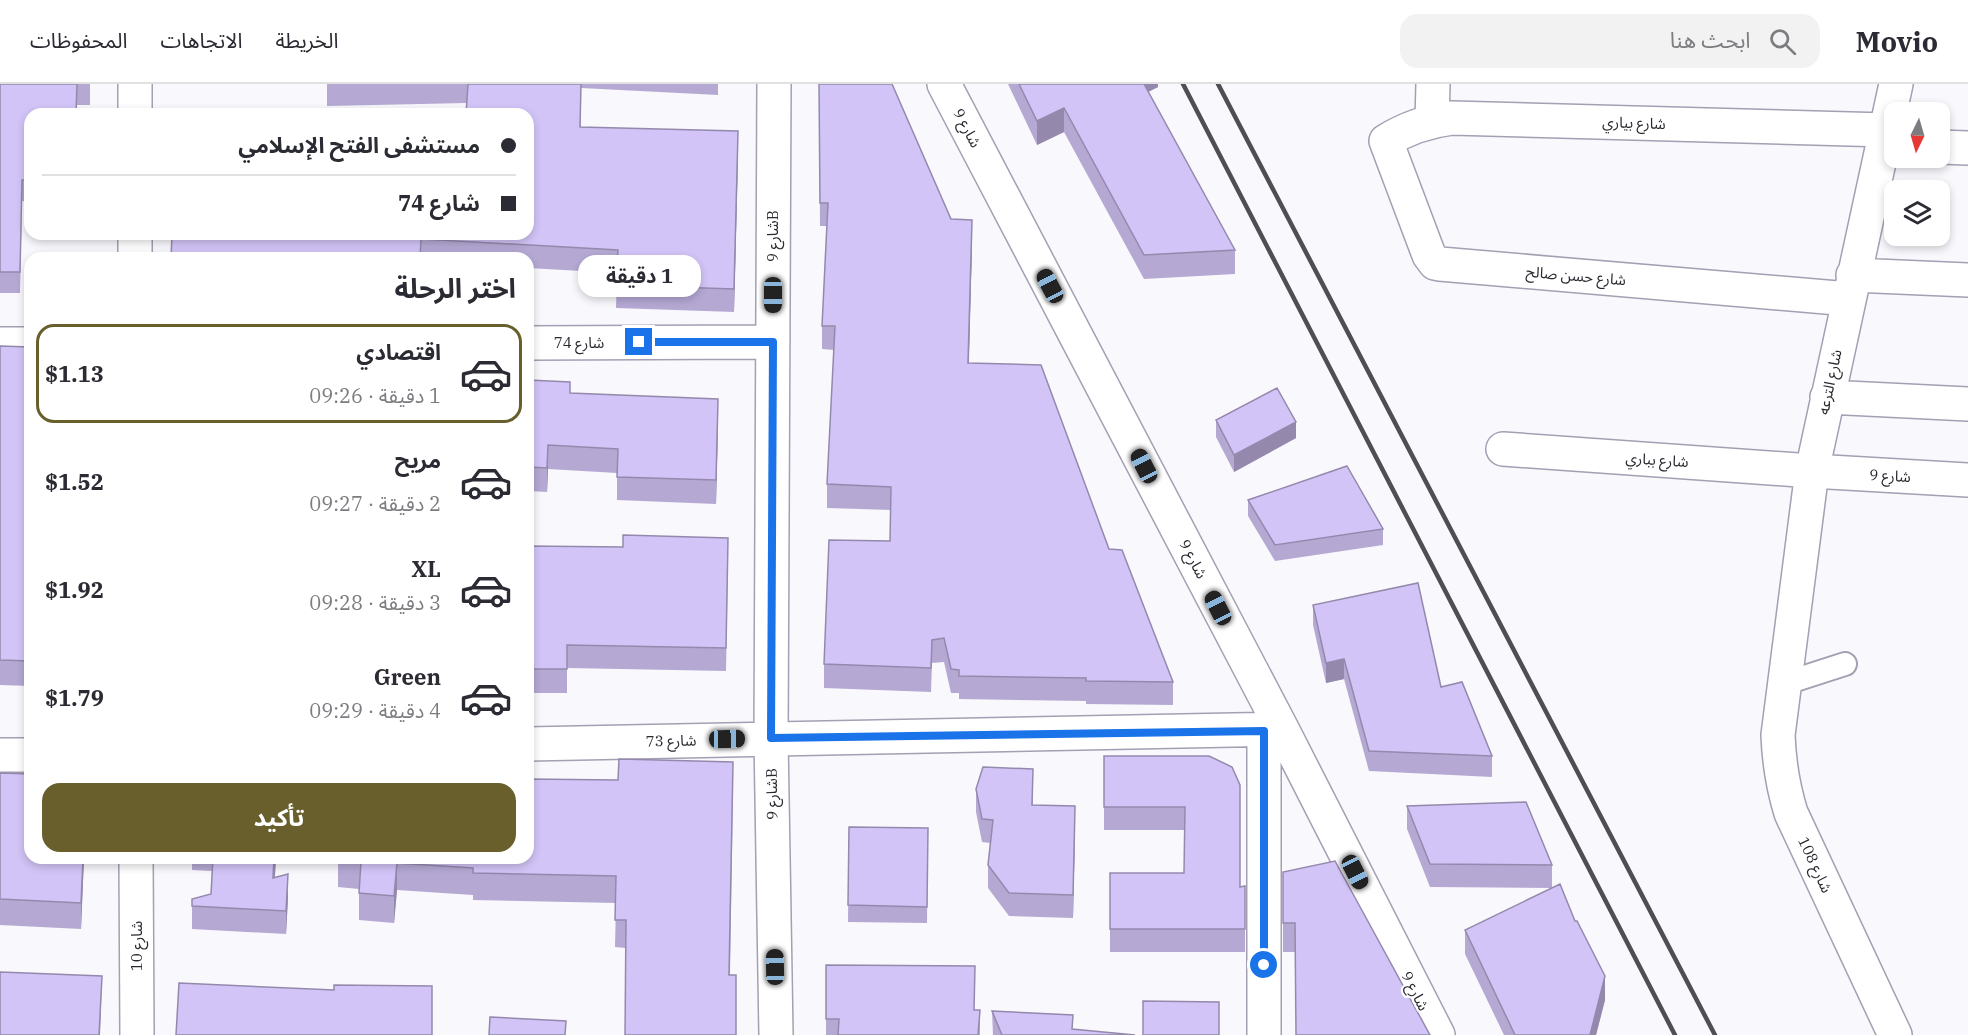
<!DOCTYPE html>
<html lang="ar">
<meta charset="utf-8">
<style>
body{margin:0;font-family:"IBM Plex Serif","Noto Sans Arabic",serif;background:#f2f2f3;color:#2b2b33;direction:rtl;height:100vh;display:flex;flex-direction:column;font-size:22px;white-space:nowrap}
*{box-sizing:border-box;margin:0}
p{font-size:20px;color:#7c7c81}
.icon{flex:none;width:33px;height:33px;fill:none;stroke:currentColor;stroke-width:2;stroke-linecap:round;stroke-linejoin:round}
.map{position:relative;flex:1;overflow:hidden;direction:ltr}
.sheet{position:absolute;left:24px;top:168px;width:510px;height:612px;display:flex;flex-direction:column;background:#fff;border-radius:18px;box-shadow:0 3px 9px #0003;direction:rtl}
.sheet>*{flex:none}
.banner{position:absolute;left:24px;top:24px;width:510px;height:132px;border-radius:18px;box-shadow:0 3px 9px #0003;direction:rtl;display:grid;align-content:center;height:132px;padding:0 18px;background:#fff}
.needle{width:39px;rotate:185deg}
.tools{position:absolute;left:1884px;top:18px;display:grid;gap:12px}
.tools a{display:grid;place-items:center;width:66px;height:66px;border-radius:12px;background:#fff;box-shadow:0 3px 9px #0003;font-size:30px}
.end{position:absolute;width:27px;height:27px;margin:-14px;border:8px solid #1a73e8;background:#fff;box-shadow:0 0 0 3px #fff}
.from{border-radius:50%}
.bubble{position:absolute;height:42px;border-radius:18px;background:#fff;box-shadow:0 3px 9px #0003;font-size:20px;font-weight:700;line-height:42px;text-align:center;direction:rtl}
.car{position:absolute;width:18px;height:36px;margin:-18px -9px;border-radius:8px;box-shadow:0 0 4px 2px #0007;background:linear-gradient(#222 24%,#8ab4d8 0 40%,#222 0 76%,#8ab4d8 0 86%,#222 0)}
.banner b{display:flex;align-items:center;gap:21px;height:57px;font-size:22px}
.banner b+b{border-top:2px solid #e1e1e2}
.banner i{width:15px;height:15px;background:#2b2b33}
ul{padding:0;list-style:none}
li{display:flex;align-items:center;gap:18px;height:99px;margin:0 12px 9px;padding:0 6px;border:3px solid transparent;border-radius:18px}
li div{flex:1}
li b{display:block;font-size:22px}
li em{font-style:normal;font-weight:700}
li.on{border-color:#685f2c}
li>.icon{width:54px;height:54px;stroke-width:1.5}
h2{padding:0 18px;font-size:27px;line-height:72px}
.cta{display:flex;gap:12px;margin-top:auto;padding:12px 18px}
.cta a{flex:1;height:69px;border-radius:18px;background:#685f2c;color:#fff;font-size:24px;font-weight:700;line-height:69px;text-align:center}
header{display:flex;align-items:center;gap:36px;box-sizing:border-box;height:84px;padding:0 30px;background:#fff;border-bottom:2px solid #e1e1e2}
header strong{font-size:28px}
nav{display:flex;gap:33px;margin-inline-start:auto;font-size:21px}
.search{width:420px;height:54px;background:#f2f2f3;display:flex;align-items:center;gap:15px;box-sizing:border-box;padding:0 21px;border-radius:18px;color:#7c7c81;font-size:22px}
.map>svg:first-child{display:block}
.lines{fill:none;stroke-linecap:round;stroke-linejoin:round}
.lane-casing{stroke:#a49fb2;stroke-width:26}
.street-casing{stroke:#a49fb2;stroke-width:36}
.lane{stroke:#fff;stroke-width:22}
.street{stroke:#fff;stroke-width:33}
.rail{stroke:#504d55;stroke-width:4.5}
.wall{fill:#b5a9d4}
.shaded-wall{fill:#9489ad}
.building{fill:#d3c4f7;stroke:#9489ad;stroke-width:1.5}
.route{stroke:#1a73e8;stroke-width:8}
.labels{text-anchor:middle;stroke-width:4.5;stroke-linejoin:round;paint-order:stroke}
.street-label{font-size:15px;fill:#2b2830;stroke:#fff}
</style>
<header>
<strong>Movio</strong>
<div class="search"><svg class="icon" aria-label="search" viewBox="0 0 24 24"><circle cx="10" cy="10" r="6"/><path d="M15 15l6 6"/></svg>ابحث هنا</div>
<nav><a>الخريطة</a><a>الاتجاهات</a><a>المحفوظات</a></nav>
</header>
<div class="map">
<svg width="1968" height="951" viewBox="0 0 1968 951">
<rect width="100%" height="100%" fill="#f9f8fc"/>
<g class="lines">
<g class="lane-casing">
<path id="lane" d="M 1783,600 L 1845,580"/>
</g>
<g class="street-casing">
<path id="street" d="M 774,0 L 771,654 L 776,951
M 944,0 L 1282,645 L 1438,951
M 135,30 L 135,0
M 1432,37 L 1433,0
M 1940,63 L 1968,64
M 135,174 L 135,150
M 1853,191 L 1968,196
M 1849,215 L 1440,180 L 1435,179 L 1429,171 L 1386,57 C 1407,44 1427,37 1452,34 L 1886,46
M 528,259 L 773,258
M 0,260 L 30,260
M 1827,313 L 1968,320
M 1503,365 L 1812,387 L 1968,396
M 528,660 L 1282,645
M 0,671 L 30,671
M 136,774 L 137,951
M 1264,951 L 1264,647
M 1895,951 L 1791,729 C 1783,703 1779,678 1778,651 L 1812,387 L 1896,0"/>
</g>
<use href="#lane" class="lane"/>
<use href="#street" class="street"/>
<path class="rail" d="M 1183,0 L 1675,951
M 1218,0 L 1715,951"/>
</g>
<path class="wall" d="M 0,0 L 90,0 L 90,21 L 77,21 L 30,30 L 30,118 L 22,117 L 20,209 L 0,209 Z
M 327,0 L 718,0 L 718,11 L 581,4 L 581,43 L 738,71 L 734,228 L 616,224 L 617,189 L 528,184 L 528,174 L 171,174 L 172,150 L 528,150 L 467,19 L 327,22 Z
M 819,0 L 951,135 L 972,159 L 969,279 L 1109,465 L 1173,598 L 1173,621 L 1086,620 L 1086,617 L 959,615 L 959,609 L 951,609 L 944,578 L 932,579 L 931,608 L 824,604 L 824,580 L 890,457 L 891,426 L 827,424 L 827,400 L 834,266 L 822,265 L 822,242 L 827,142 L 820,142 Z
M 1008,0 L 1158,0 L 1158,3 L 1148,8 L 1235,166 L 1235,190 L 1144,195 L 1064,48 L 1037,61 Z
M 0,262 L 30,263 L 30,602 L 0,601 Z
M 528,296 L 570,309 L 718,338 L 716,420 L 617,416 L 617,389 L 548,385 L 547,408 L 528,407 Z
M 1216,336 L 1296,354 L 1234,388 L 1216,353 Z
M 1248,416 L 1383,445 L 1383,461 L 1275,477 L 1248,432 Z
M 528,462 L 728,477 L 726,587 L 567,584 L 567,609 L 528,609 Z
M 1313,521 L 1441,603 L 1492,672 L 1492,693 L 1369,687 L 1344,595 L 1326,599 L 1313,541 Z
M 1104,672 L 1209,672 L 1240,803 L 1245,802 L 1245,868 L 1110,868 L 1110,789 L 1184,789 L 1184,746 L 1104,746 Z
M 0,689 L 84,774 L 81,845 L 0,841 Z
M 733,705 L 730,891 L 736,951 L 626,864 L 615,863 L 616,819 L 473,816 L 473,811 L 397,806 L 394,839 L 359,836 L 359,805 L 338,803 L 338,774 Z
M 976,705 L 1033,708 L 1033,721 L 1075,746 L 1073,834 L 1009,832 L 988,804 L 988,781 L 990,759 L 982,758 L 976,728 Z
M 1407,722 L 1552,781 L 1552,804 L 1430,803 L 1407,745 Z
M 849,743 L 928,744 L 927,839 L 848,838 Z
M 192,774 L 276,774 L 275,794 L 288,814 L 286,850 L 192,845 L 192,815 L 211,810 L 212,787 L 192,786 Z
M 1283,788 L 1430,951 L 1295,868 L 1283,868 Z
M 1575,837 L 1605,916 L 1596,951 L 1504,951 L 1465,870 L 1465,846 Z
M 826,881 L 974,926 L 980,926 L 980,951 L 826,951 Z
M 992,927 L 1073,946 L 1135,951 L 993,951 Z"/>
<path class="shaded-wall" d="M 1138,0 L 1158,0 L 1158,3 L 1138,13 Z
M 1064,24 L 1064,48 L 1037,61 L 1037,37 Z
M 738,47 L 738,71 L 734,228 L 734,205 Z
M 972,136 L 972,159 L 968,302 L 968,279 Z
M 718,315 L 718,338 L 716,420 L 716,396 Z
M 1296,338 L 1296,354 L 1234,388 L 1234,371 Z
M 548,361 L 548,385 L 547,408 L 547,384 Z
M 1344,575 L 1344,595 L 1326,599 L 1326,579 Z
M 1075,722 L 1075,746 L 1073,834 L 1073,811 Z
M 83,774 L 84,774 L 81,845 L 81,819 Z
M 274,774 L 276,774 L 273,818 L 273,794 Z
M 397,779 L 397,806 L 394,839 L 394,812 Z
M 288,790 L 288,814 L 286,850 L 286,827 Z
M 102,892 L 100,951 L 99,951 Z
M 1605,892 L 1605,916 L 1596,951 L 1590,951 Z"/>
<path class="building" d="M 0,0 L 77,0 L 76,30 L 30,30 L 30,96 L 22,96 L 20,188 L 0,188 Z
M 468,0 L 581,0 L 580,43 L 738,47 L 734,205 L 616,201 L 618,166 L 421,155 L 420,174 L 171,174 L 172,150 L 528,150 L 528,30 L 466,30 Z
M 819,0 L 892,0 L 951,135 L 972,136 L 968,279 L 1041,281 L 1109,465 L 1122,466 L 1173,598 L 1086,597 L 1086,594 L 959,592 L 959,586 L 951,585 L 944,554 L 932,556 L 931,584 L 824,580 L 829,456 L 890,457 L 891,403 L 827,400 L 835,242 L 822,242 L 828,119 L 820,119 Z
M 1019,0 L 1144,0 L 1235,166 L 1144,171 L 1064,24 L 1037,37 Z
M 0,262 L 30,263 L 30,577 L 0,576 Z
M 528,296 L 570,298 L 570,309 L 718,315 L 716,396 L 617,393 L 618,365 L 548,361 L 547,384 L 528,383 Z
M 1277,304 L 1296,338 L 1234,371 L 1216,336 Z
M 1347,382 L 1383,445 L 1275,461 L 1248,416 Z
M 623,451 L 728,454 L 726,564 L 567,561 L 567,585 L 528,585 L 528,462 L 623,463 Z
M 1418,499 L 1441,603 L 1462,598 L 1492,672 L 1369,667 L 1344,575 L 1326,579 L 1313,521 Z
M 1104,672 L 1209,672 L 1232,683 L 1240,701 L 1240,803 L 1245,802 L 1245,845 L 1110,845 L 1110,789 L 1184,789 L 1185,723 L 1104,723 Z
M 619,675 L 733,678 L 729,891 L 736,891 L 736,951 L 625,951 L 626,836 L 615,836 L 616,792 L 473,789 L 473,784 L 397,779 L 394,812 L 359,809 L 361,778 L 338,776 L 338,774 L 528,774 L 528,695 L 618,696 Z
M 983,683 L 1033,685 L 1032,721 L 1075,722 L 1073,811 L 1009,809 L 988,781 L 993,736 L 982,735 L 976,705 Z
M 0,689 L 30,690 L 30,774 L 83,774 L 81,819 L 0,815 Z
M 1526,718 L 1552,781 L 1430,780 L 1407,722 Z
M 849,743 L 928,744 L 927,823 L 848,821 Z
M 213,774 L 274,774 L 273,794 L 288,790 L 286,827 L 192,822 L 192,815 L 211,810 Z
M 1335,777 L 1430,951 L 1296,951 L 1295,839 L 1283,839 L 1283,788 Z
M 1560,800 L 1575,837 L 1577,837 L 1605,892 L 1590,951 L 1515,951 L 1465,846 Z
M 826,881 L 975,882 L 974,926 L 980,926 L 978,951 L 838,951 L 839,935 L 826,935 Z
M 0,888 L 102,892 L 99,951 L 0,951 Z
M 179,899 L 334,906 L 334,901 L 432,902 L 432,951 L 176,951 Z
M 1143,917 L 1219,918 L 1219,951 L 1143,951 Z
M 992,927 L 1073,931 L 1072,945 L 1135,951 L 1002,951 Z
M 490,933 L 566,937 L 565,951 L 489,951 Z"/>
<g class="lines">
<path class="route" d="M 639,258 L 773,258 L 771,654 L 1264,647 L 1264,881"/>
</g>
<g class="labels">
<g class="street-label">
<text transform="translate(1634 39) rotate(2)" y="5">شارع بياري</text>
<text transform="translate(967 44) rotate(62)" y="5">شارع 9</text>
<text transform="translate(773 152) rotate(-90)" y="5">شارع 9B</text>
<text transform="translate(1576 192) rotate(5)" y="5">شارع حسن صالح</text>
<text x="579" y="264">شارع 74</text>
<text transform="translate(1830 298) rotate(-78)" y="5">شارع الترعه</text>
<text transform="translate(1657 376) rotate(4)" y="5">شارع بباري</text>
<text transform="translate(1890 392) rotate(3)" y="5">شارع 9</text>
<text transform="translate(1193 475) rotate(62)" y="5">شارع 9</text>
<text transform="translate(671 657) rotate(-1)" y="5">شارع 73</text>
<text transform="translate(772 710) rotate(-91)" y="5">شارع 9B</text>
<text transform="translate(1815 781) rotate(65)" y="5">شارع 108</text>
<text transform="translate(137 862) rotate(-90)" y="5">شارع 10</text>
<text transform="translate(1415 907) rotate(63)" y="5">شارع 9</text>
</g>
</g>
</svg>
<div class="tools">
<a><svg class="needle" viewBox="-14 -14 28 28"><path d="M0-13l5 13h-10z" fill="#e53935"/><path d="M0 13l5-13h-10z" fill="#7c7c81"/></svg></a>
<a><svg class="icon" aria-label="layers" viewBox="0 0 24 24"><path d="M12 4l9 5-9 5-9-5zM3 14l9 5 9-5"/></svg></a>
</div>
<i class="end from" style="left:1264px;top:881px"></i>
<i class="end" style="left:639px;top:258px"></i>
<div class="bubble" style="left:578px;top:171px;width:123px">1 دقيقة</div>
<i class="car" style="left:1050px;top:202px;rotate:332deg"></i>
<i class="car" style="left:773px;top:211px;rotate:180deg"></i>
<i class="car" style="left:1144px;top:382px;rotate:333deg"></i>
<i class="car" style="left:1218px;top:524px;rotate:333deg"></i>
<i class="car" style="left:727px;top:655px;rotate:89deg"></i>
<i class="car" style="left:1355px;top:788px;rotate:153deg"></i>
<i class="car" style="left:775px;top:883px;rotate:359deg"></i>
<div class="banner">
<b><i class="from"></i>مستشفى الفتح الإسلامي</b>
<b><i></i>شارع 74</b>
</div>
<section class="sheet">
<h2>اختر الرحلة</h2>
<ul>
<li class="on"><svg class="icon" aria-label="car" viewBox="0 0 24 24"><path d="M5 17H2v-5l4-1 3-4h7l3 4 3 1v5h-3M9 17h6M6 11h13"/><circle cx="7" cy="17" r="2"/><circle cx="17" cy="17" r="2"/></svg><div><b>اقتصادي</b><p>1 دقيقة · 09:26</p></div><em>$1.13</em></li>
<li><svg class="icon" aria-label="car" viewBox="0 0 24 24"><path d="M5 17H2v-5l4-1 3-4h7l3 4 3 1v5h-3M9 17h6M6 11h13"/><circle cx="7" cy="17" r="2"/><circle cx="17" cy="17" r="2"/></svg><div><b>مريح</b><p>2 دقيقة · 09:27</p></div><em>$1.52</em></li>
<li><svg class="icon" aria-label="car" viewBox="0 0 24 24"><path d="M5 17H2v-5l4-1 3-4h7l3 4 3 1v5h-3M9 17h6M6 11h13"/><circle cx="7" cy="17" r="2"/><circle cx="17" cy="17" r="2"/></svg><div><b>XL</b><p>3 دقيقة · 09:28</p></div><em>$1.92</em></li>
<li><svg class="icon" aria-label="car" viewBox="0 0 24 24"><path d="M5 17H2v-5l4-1 3-4h7l3 4 3 1v5h-3M9 17h6M6 11h13"/><circle cx="7" cy="17" r="2"/><circle cx="17" cy="17" r="2"/></svg><div><b>Green</b><p>4 دقيقة · 09:29</p></div><em>$1.79</em></li>
</ul>
<div class="cta"><a>تأكيد</a></div>
</section>
</div>
